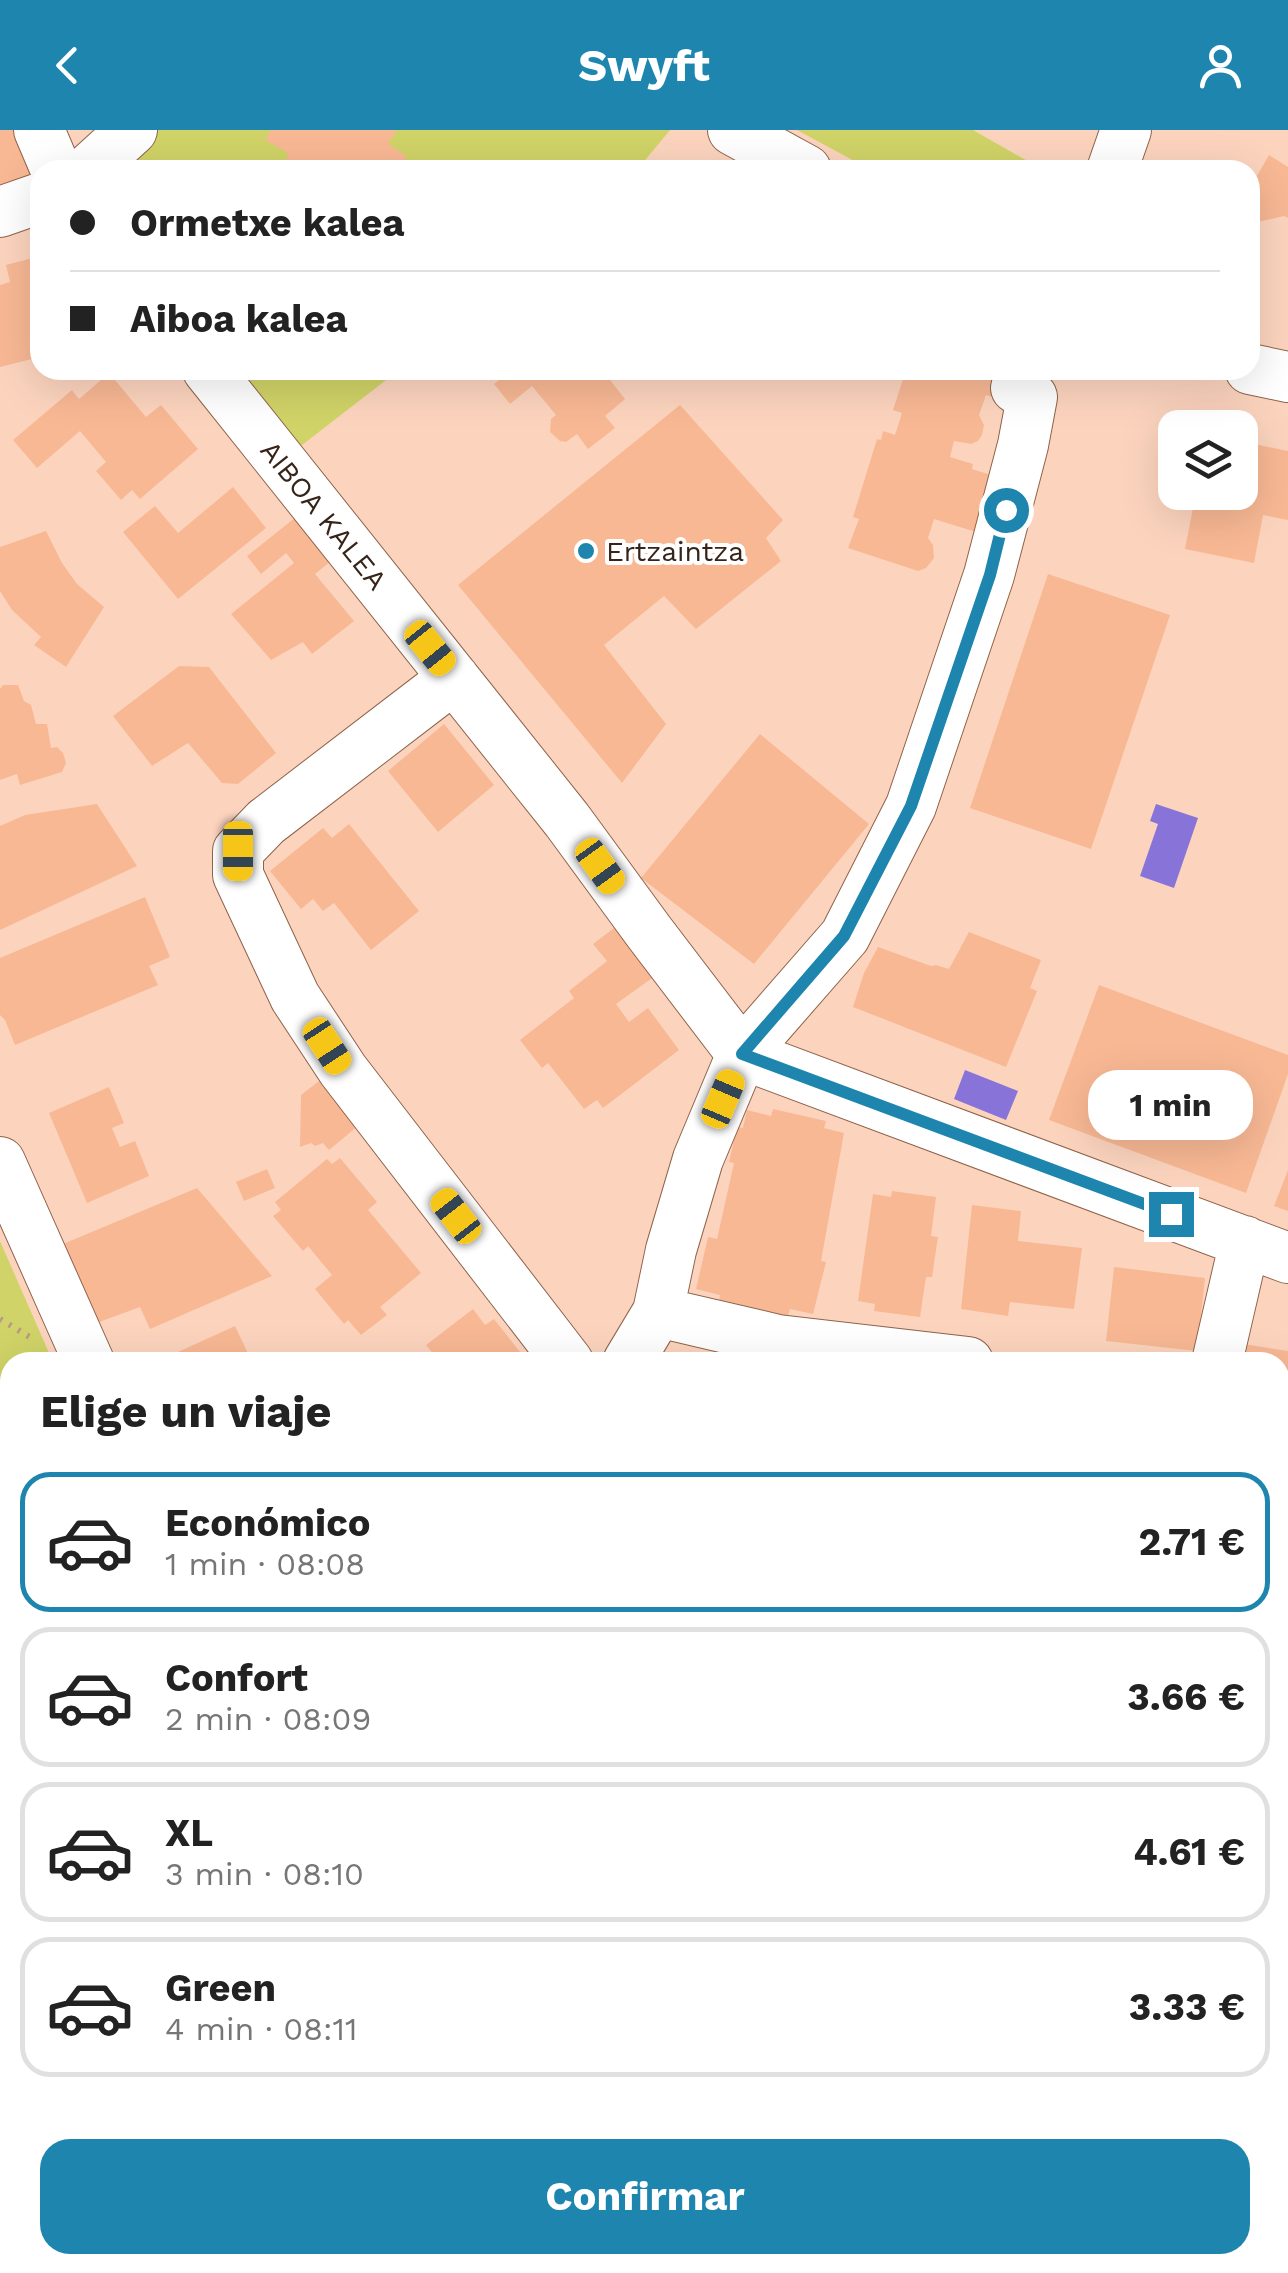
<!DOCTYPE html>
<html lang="es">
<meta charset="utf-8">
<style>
body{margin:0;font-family:"Work Sans",sans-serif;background:#f6f6f6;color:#222;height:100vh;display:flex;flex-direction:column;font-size:38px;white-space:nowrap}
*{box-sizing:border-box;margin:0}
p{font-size:32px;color:#767676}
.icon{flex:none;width:55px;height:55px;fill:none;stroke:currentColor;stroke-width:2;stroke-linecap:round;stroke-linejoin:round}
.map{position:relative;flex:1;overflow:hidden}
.sheet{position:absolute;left:0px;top:1222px;width:1290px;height:922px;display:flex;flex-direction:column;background:#fff;border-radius:30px 30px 0 0;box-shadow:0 10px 40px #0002}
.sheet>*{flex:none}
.banner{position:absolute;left:30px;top:30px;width:1230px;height:220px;border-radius:30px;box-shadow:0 10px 40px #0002;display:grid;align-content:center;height:220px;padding:0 40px;background:#fff}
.controls{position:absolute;left:1158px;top:280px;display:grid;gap:20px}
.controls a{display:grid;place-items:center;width:100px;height:100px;border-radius:20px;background:#fff;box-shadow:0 10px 40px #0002;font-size:50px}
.end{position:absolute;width:45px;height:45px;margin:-22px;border:12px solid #1d85ae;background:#fff;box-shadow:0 0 0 5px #fff}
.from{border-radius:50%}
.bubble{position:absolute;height:70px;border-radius:30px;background:#fff;box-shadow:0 10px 40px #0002;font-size:32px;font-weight:700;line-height:70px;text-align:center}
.car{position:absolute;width:30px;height:60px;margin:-30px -15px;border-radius:12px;box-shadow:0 0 8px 2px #0007;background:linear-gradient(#f5c518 24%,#345 0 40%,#f5c518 0 76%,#345 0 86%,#f5c518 0)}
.banner b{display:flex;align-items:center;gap:35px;height:95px;font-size:38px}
.banner b+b{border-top:2px solid #e0e0e0}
.banner i{width:25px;height:25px;background:#222}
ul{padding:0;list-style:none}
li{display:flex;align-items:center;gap:30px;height:140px;margin:0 20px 15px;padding:0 20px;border:5px solid #e0e0e0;border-radius:30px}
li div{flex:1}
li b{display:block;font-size:38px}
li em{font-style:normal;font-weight:700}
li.current{border-color:#1d85ae}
li>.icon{width:90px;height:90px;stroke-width:1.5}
h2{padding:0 40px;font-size:45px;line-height:120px}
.action{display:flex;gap:20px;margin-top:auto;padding:20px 40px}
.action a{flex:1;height:115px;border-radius:30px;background:#1d85ae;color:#fff;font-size:40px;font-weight:700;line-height:115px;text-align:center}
header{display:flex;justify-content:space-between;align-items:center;height:130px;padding:0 40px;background:#1d85ae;color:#fff;font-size:45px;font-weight:700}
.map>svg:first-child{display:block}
.green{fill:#d0d367}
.water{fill:#8874d8}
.building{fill:#f8b894}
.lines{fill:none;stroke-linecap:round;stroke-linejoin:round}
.minor-casing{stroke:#8f634a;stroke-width:52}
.path{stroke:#b89886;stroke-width:6;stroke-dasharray:2.5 8;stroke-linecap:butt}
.minor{stroke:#fff;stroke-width:50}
.rail{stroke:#634c3e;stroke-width:8;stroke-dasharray:5 10;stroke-linecap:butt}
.route{stroke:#1d85ae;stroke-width:12}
.poi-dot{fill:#1d85ae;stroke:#fff;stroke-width:4}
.labels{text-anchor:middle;stroke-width:8;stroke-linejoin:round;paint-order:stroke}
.street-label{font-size:28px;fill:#362419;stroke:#fff}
.poi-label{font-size:28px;fill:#362419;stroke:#fff;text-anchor:start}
</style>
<header><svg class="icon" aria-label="back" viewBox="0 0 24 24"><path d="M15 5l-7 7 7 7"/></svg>Swyft<svg class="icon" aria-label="person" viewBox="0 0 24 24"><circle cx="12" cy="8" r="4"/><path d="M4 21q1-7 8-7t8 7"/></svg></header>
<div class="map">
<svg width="1288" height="2143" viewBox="0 0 1288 2143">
<rect width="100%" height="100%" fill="#fcd4be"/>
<path class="green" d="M 158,0 L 670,0 L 637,40 L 108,40 Z
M 797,0 L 973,0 L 1043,40 L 871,40 Z
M 229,240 L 399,240 L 293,322 Z
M 0,1111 L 53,1232 L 10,1232 L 10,1254 L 0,1248 Z"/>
<path class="water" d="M 1156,674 L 1198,688 L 1174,758 L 1140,746 L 1158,694 L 1150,691 Z
M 965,940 L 1018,961 L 1006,990 L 954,969 Z"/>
<path class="building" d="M 0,0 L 21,0 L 37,42 L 0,60 Z
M 271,0 L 397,0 L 388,14 L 407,26 L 398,40 L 322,40 L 318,38 L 317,40 L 289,40 L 286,31 L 288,23 L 265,10 Z
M 1269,25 L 1288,37 L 1288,88 L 1284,86 L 1250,94 L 1250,58 Z
M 40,126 L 40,227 L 0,237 L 0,155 L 10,152 L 6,135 Z
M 511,240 L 602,240 L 625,269 L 605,286 L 615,298 L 588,319 L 577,304 L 566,312 L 560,311 L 550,302 L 551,289 L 556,285 L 532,256 L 510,274 L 494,254 Z
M 906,240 L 1022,240 L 1011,273 L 986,265 L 979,285 L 984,295 L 982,305 L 978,311 L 971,314 L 954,311 L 950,327 L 973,334 L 972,339 L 994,346 L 976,402 L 934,389 L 928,408 L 933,415 L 934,428 L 926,438 L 918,441 L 848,418 L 859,389 L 853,387 L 877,309 L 881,310 L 883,301 L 895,305 L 902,283 L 893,280 Z
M 109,243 L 146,287 L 161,275 L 198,319 L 140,369 L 132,360 L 121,370 L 96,341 L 106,332 L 80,301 L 37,338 L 13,310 L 72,260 L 79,269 Z
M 680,275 L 783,390 L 766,408 L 781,431 L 696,499 L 664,466 L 604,515 L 666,594 L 622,653 L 458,455 Z
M 1240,311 L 1288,321 L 1288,390 L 1263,385 L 1254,433 L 1185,419 L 1193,378 L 1180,376 L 1183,362 L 1240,362 Z
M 233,357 L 266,398 L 178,469 L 123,402 L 155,376 L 178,403 Z
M 296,387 L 331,431 L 315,444 L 354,491 L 312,524 L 303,512 L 271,530 L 231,484 L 294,433 L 286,423 L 261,444 L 247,426 Z
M 46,401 L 62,433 L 77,454 L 104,477 L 66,537 L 34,515 L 41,507 L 12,480 L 0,461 L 0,417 Z
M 1048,444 L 1170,485 L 1091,719 L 970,678 Z
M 179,536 L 209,537 L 276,623 L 238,654 L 222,653 L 188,613 L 152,636 L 113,586 Z
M 3,555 L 18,555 L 24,571 L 31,575 L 36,594 L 47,594 L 51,618 L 57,617 L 63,623 L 66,633 L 62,642 L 20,655 L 17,644 L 0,650 L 0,559 Z
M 444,594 L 494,655 L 438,702 L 388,641 Z
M 760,604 L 869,694 L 754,834 L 641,748 Z
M 97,674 L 137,736 L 0,800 L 0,696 L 25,685 Z
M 349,694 L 419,781 L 371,820 L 334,773 L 323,781 L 313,769 L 301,779 L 270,741 L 323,698 L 332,708 Z
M 145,767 L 170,827 L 149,836 L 158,855 L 15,915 L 5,890 L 0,885 L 0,828 Z
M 618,795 L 655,846 L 616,874 L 629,892 L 648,878 L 679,920 L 603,978 L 597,970 L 584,979 L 548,933 L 542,938 L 520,910 L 574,868 L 569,861 L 607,831 L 593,814 Z
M 969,802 L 1041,830 L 1030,858 L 1037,861 L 1006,937 L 853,877 L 864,843 L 878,817 L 931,836 L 936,835 L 949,839 Z
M 1099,855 L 1288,925 L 1288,944 L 1246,1063 L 1049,990 Z
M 323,948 L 358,996 L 329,1020 L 323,1013 L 315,1016 L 311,1013 L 300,1017 L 301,965 Z
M 109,957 L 124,993 L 112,998 L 120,1017 L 135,1011 L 149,1046 L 87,1073 L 49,983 Z
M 773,979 L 826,991 L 824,998 L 844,1003 L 821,1131 L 826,1132 L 813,1184 L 790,1179 L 788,1186 L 719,1171 L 720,1165 L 696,1159 L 708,1107 L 717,1109 L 734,1033 L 729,1032 L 737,997 L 743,998 L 747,980 L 771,986 Z
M 340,1028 L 377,1072 L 368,1080 L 421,1143 L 380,1177 L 387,1185 L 361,1205 L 348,1190 L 344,1194 L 315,1159 L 332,1145 L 308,1116 L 303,1121 L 273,1086 L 281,1080 L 275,1072 L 327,1029 L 332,1034 Z
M 267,1039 L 275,1058 L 244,1071 L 236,1052 Z
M 1288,1040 L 1288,1081 L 1274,1076 Z
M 197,1058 L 272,1146 L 150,1199 L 140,1177 L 83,1198 L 51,1119 Z
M 892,1061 L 936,1067 L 931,1106 L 938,1107 L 932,1147 L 926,1147 L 920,1187 L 874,1181 L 875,1174 L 858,1171 L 873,1064 L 891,1067 Z
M 972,1075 L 1021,1081 L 1018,1111 L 1082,1118 L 1074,1179 L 1010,1172 L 1008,1186 L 961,1179 Z
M 1114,1137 L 1205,1148 L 1197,1221 L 1106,1211 Z
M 473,1179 L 485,1195 L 494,1189 L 524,1227 L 517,1232 L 440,1232 L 426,1215 Z
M 235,1196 L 252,1232 L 156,1232 Z
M 1237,1213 L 1288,1221 L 1288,1313 L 1280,1311 L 1280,1232 L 1233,1232 Z
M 0,1350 L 10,1358 L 10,1489 L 0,1481 Z
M 10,1533 L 10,1683 L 0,1675 L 0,1545 Z
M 1280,1882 L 1288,1884 L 1288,1974 L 1280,1972 Z
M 208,2135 L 314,2135 L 312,2143 L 223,2143 L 207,2139 Z
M 447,2135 L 550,2135 L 547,2143 L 445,2143 Z
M 747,2135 L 894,2135 L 903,2138 L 901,2143 L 751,2143 Z"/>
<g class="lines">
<g class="minor-casing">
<path id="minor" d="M 39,0 L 56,40
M 733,0 L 806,40
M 88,40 L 132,0
M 1112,40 L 1126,0
M 0,82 L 40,68
M 1250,239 L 1288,247
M 208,240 L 567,690 L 649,802 L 742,924 L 1288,1128
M 454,548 L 266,692 L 238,721 L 238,745 L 295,867 L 343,940 L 568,1232
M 0,1032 L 89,1232
M 658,1182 L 778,1210 L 968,1232
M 628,1232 L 658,1182 L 671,1120 L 698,1029 L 742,924 L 845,806 L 911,676 L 989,445 L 1023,315 L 1032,267 L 1016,258
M 1217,1232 L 1245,1111
M 0,1303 L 10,1309
M 1280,1551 L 1288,1547
M 0,1688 L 10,1697
M 0,1805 L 10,1794
M 1280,1847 L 1288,1849
M 1280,2016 L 1288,2006
M 1097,2135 L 1132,2143
M 375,2143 L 376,2135"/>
</g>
<path class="path" d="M 0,1189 L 33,1209
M 0,2059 L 10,2036"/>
<use href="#minor" class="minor"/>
<path class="rail" d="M 1280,1667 L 1288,1665
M 1280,1689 L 1288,1687
M 0,1897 L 10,1885
M 0,1928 L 10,1914"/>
</g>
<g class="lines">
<path class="route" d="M 1006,380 L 990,445 L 911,676 L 844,806 L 742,924 L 1171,1084"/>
</g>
<circle class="poi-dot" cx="586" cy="421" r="10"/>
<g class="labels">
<g class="street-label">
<text transform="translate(324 385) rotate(51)" y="10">AIBOA KALEA</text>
</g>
<g class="poi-label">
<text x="606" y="431">Ertzaintza</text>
</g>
</g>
</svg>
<div class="controls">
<a><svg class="icon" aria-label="layers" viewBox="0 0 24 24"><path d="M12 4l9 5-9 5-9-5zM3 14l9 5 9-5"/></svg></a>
</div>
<i class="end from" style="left:1006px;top:380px"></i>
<i class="end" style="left:1171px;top:1084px"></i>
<div class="bubble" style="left:1088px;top:940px;width:165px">1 min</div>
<i class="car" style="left:430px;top:518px;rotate:141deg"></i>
<i class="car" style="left:238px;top:721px;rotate:180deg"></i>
<i class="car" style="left:600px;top:736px;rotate:144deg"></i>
<i class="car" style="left:327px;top:916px;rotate:147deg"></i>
<i class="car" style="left:723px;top:969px;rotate:23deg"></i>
<i class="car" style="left:456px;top:1086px;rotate:322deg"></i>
<div class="banner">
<b><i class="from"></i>Ormetxe kalea</b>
<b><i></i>Aiboa kalea</b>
</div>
<section class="sheet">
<h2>Elige un viaje</h2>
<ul>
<li class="current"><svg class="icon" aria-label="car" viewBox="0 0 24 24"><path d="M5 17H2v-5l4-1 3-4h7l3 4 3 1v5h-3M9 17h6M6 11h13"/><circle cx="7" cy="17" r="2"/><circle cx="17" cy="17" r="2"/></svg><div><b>Económico</b><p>1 min · 08:08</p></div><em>2.71 €</em></li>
<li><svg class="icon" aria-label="car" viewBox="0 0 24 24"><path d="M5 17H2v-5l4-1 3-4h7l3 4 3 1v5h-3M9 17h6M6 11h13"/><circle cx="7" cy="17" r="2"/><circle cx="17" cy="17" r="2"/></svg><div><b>Confort</b><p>2 min · 08:09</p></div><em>3.66 €</em></li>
<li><svg class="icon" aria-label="car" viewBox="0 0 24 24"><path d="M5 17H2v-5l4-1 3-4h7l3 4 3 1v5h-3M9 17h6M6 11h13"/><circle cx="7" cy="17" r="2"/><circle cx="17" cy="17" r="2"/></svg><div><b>XL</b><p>3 min · 08:10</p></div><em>4.61 €</em></li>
<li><svg class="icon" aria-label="car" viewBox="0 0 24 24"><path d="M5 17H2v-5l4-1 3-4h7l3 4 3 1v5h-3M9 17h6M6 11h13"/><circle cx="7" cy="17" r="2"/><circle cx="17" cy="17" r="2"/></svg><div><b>Green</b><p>4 min · 08:11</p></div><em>3.33 €</em></li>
</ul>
<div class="action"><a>Confirmar</a></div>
</section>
</div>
